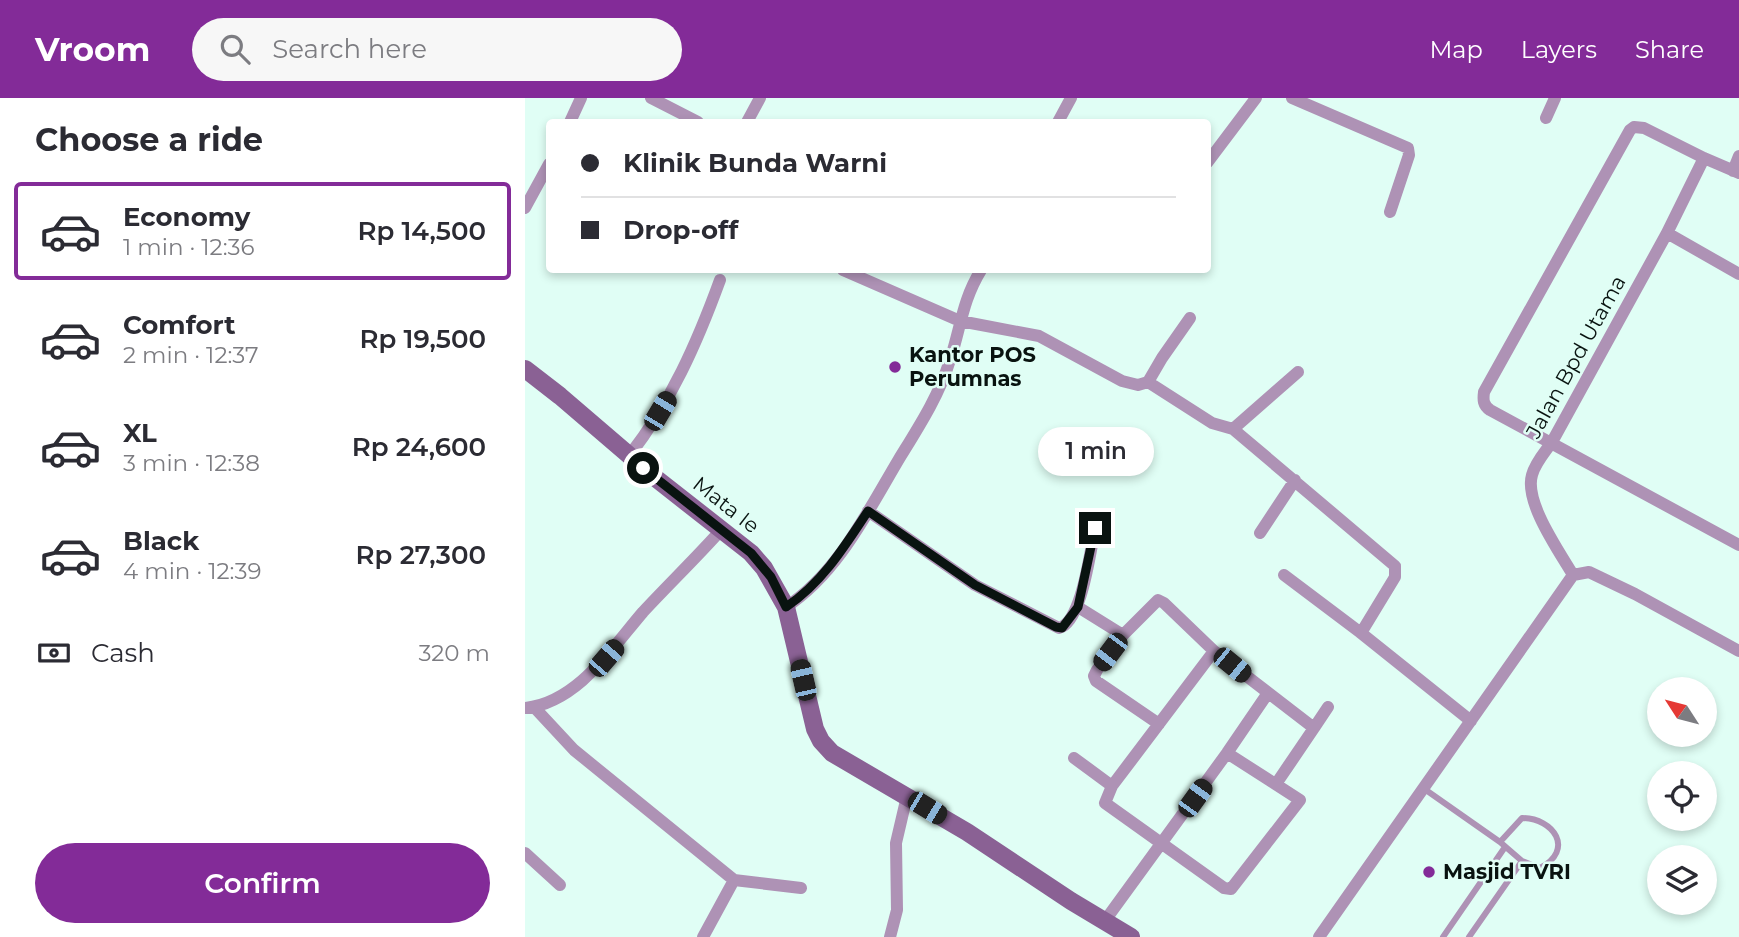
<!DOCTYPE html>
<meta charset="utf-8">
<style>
body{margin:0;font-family:Montserrat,sans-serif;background:#f7f7f7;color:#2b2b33;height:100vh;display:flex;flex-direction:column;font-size:26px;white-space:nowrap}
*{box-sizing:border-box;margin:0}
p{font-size:23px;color:#7c7c81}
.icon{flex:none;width:38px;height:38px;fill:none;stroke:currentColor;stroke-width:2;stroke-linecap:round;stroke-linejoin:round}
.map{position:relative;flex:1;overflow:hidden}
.panel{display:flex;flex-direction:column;background:#fff;width:525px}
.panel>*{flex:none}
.banner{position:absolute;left:21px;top:21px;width:665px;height:154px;border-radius:7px;box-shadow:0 4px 10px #0003;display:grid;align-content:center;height:154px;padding:0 35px;background:#fff}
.needle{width:46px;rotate:306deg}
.controls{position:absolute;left:1122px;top:579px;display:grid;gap:14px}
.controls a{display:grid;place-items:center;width:70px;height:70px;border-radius:50%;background:#fff;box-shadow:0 4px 10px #0003;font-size:35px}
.end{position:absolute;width:32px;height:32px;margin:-16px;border:9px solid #091310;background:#fff;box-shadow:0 0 0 4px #fff}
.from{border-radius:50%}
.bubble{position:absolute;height:49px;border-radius:24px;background:#fff;box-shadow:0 4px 10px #0003;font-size:23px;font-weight:600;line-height:49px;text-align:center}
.car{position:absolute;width:21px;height:42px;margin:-21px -10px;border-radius:9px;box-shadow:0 0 5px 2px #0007;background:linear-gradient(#222 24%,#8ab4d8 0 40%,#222 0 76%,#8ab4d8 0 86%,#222 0)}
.banner b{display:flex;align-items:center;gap:24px;height:66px;font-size:26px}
.banner b+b{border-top:2px solid #e1e1e2}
.banner i{width:18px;height:18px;background:#2b2b33}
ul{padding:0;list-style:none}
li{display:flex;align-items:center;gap:21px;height:98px;margin:0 14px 10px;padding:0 21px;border:4px solid transparent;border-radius:7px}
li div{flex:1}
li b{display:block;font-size:26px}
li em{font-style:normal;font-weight:600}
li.current{border-color:#832b98}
li>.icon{width:63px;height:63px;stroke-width:1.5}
h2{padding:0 35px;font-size:32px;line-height:84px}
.pay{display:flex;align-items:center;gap:18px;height:77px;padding:0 35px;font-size:26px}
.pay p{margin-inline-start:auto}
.primary-button{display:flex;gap:14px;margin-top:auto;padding:14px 35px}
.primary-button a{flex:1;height:80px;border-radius:42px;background:#832b98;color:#fff;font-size:28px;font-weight:600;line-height:80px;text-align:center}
header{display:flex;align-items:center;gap:42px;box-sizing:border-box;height:98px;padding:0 35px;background:#832b98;color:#fff}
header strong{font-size:33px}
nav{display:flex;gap:38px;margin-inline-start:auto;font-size:24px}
.search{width:490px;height:63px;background:#f7f7f7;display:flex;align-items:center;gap:18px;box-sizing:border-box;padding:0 24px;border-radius:38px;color:#7c7c81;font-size:26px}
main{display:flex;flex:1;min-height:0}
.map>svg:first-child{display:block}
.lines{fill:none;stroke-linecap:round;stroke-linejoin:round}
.lane{stroke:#ae92b5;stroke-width:6}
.street{stroke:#ae92b5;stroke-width:12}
.secondary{stroke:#8a6194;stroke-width:18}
.route{stroke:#091310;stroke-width:9}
.poi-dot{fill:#832b98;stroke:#e0fef5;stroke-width:2.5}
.labels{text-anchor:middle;stroke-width:5;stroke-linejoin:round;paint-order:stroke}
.poi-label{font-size:21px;font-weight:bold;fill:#091310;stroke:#e0fef5;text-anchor:start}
.street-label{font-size:21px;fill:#091310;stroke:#e0fef5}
</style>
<header>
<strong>Vroom</strong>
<div class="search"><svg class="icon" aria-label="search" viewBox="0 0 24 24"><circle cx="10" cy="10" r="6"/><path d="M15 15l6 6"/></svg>Search here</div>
<nav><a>Map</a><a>Layers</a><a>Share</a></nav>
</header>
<main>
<section class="panel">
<h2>Choose a ride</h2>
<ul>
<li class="current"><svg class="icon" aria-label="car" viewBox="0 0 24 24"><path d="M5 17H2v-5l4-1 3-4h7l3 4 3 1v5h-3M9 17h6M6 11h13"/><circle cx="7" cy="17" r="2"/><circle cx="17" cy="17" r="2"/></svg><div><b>Economy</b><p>1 min · 12:36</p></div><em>Rp 14,500</em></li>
<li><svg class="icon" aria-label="car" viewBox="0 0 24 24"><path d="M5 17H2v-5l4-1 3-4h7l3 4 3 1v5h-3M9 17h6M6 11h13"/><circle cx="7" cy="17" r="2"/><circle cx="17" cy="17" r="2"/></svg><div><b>Comfort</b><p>2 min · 12:37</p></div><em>Rp 19,500</em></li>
<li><svg class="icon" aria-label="car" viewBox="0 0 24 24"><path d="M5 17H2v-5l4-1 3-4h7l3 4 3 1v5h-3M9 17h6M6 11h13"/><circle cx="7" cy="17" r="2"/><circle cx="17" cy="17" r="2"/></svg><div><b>XL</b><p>3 min · 12:38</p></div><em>Rp 24,600</em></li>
<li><svg class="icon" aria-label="car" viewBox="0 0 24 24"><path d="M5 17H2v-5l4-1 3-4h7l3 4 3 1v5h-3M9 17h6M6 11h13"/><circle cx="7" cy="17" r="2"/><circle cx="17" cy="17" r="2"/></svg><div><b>Black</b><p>4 min · 12:39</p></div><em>Rp 27,300</em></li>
</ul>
<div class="pay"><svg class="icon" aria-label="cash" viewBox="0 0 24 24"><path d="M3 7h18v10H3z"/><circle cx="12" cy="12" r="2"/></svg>Cash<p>320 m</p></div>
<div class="primary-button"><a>Confirm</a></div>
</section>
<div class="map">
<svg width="1214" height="839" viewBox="0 0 1214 839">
<rect width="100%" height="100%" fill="#e0fef5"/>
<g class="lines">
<path class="lane" d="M 898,690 L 975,744 L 997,763 L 1015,770 C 1050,752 1029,720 997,720 L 975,744
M 918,839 L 980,749
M 944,839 L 997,763"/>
<path class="street" d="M 126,0 L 173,24
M 767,0 L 883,50 L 884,57 L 865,114
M 1021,20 L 1030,0
M 45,24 L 56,0
M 222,24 L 235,0
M 533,24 L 546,0
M 682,65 L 731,0
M 1208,73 L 1214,58
M 1214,75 L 1179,60 L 1119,30 L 1109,29 L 1105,32 L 959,294 C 958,302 958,307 965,312 L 1214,447
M 0,110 L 24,66
M 1142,135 L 1214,176
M 318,172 L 435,223 L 514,238 L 597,283 L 613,287 L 623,284 L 687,325 L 708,331 L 870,468 L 870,479 L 836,535
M 623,284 L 637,260 L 665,220
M 708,331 L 773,274
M 104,358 C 146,304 172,245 195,182
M 343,413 L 450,487 L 534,530 C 557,524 565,453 570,431
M 735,435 L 770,382
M 759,477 L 836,535 L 946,623
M 1048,477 C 1034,453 999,404 1007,377 C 1010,365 1020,354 1027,344 L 1142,135 L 1179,60
M 261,509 C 313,475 343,413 374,361 C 393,330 414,298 425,262 C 436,229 437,203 456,172
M 553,509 L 598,537
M 9,609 L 49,652 L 209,782 L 276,790
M 0,610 C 52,605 87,550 118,514 C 144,486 171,460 196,432
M 634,626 L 571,583 L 569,578 L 572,572 L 598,537 L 633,502 L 639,505 L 689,553
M 789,630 L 803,609
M 702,655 L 775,702 L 706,791 L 699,790 L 580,705 L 587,688 L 689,553 L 789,630 L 751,686
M 549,660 L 587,688
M 0,755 L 35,787
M 579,824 L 702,655 L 743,595
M 178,839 L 209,782
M 365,839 L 372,812 L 371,745 L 382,698
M 794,839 L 1048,477 L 1064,474 L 1110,496 L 1214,553"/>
<path class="secondary" d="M 0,271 L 35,298 L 133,382 L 226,455 L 239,470 L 261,509 L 290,631 L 296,643 L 307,655 L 442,734 L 546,803 L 606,839"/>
</g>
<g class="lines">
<path class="route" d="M 118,370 L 226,455 L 246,479 L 261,509 C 297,485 320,448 343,413 L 450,487 L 531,529 L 537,530 L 553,509 L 570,430"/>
</g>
<g class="poi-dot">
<circle cx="370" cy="269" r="7"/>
<circle cx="904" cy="774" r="7"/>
</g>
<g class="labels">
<g class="poi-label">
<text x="384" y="264">Kantor POS<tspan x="384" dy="24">Perumnas</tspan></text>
<text x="918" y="781">Masjid TVRI</text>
</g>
<g class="street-label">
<text transform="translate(1051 259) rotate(-61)" y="7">Jalan Bpd Utama</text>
<text transform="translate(201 407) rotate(38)" y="7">Mata Ie</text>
</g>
</g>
</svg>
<div class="controls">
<a><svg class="needle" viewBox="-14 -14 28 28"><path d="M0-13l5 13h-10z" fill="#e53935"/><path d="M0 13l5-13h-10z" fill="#7c7c81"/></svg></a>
<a><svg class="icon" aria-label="locate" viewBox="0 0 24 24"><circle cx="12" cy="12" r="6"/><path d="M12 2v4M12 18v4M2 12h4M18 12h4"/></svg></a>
<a><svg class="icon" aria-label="layers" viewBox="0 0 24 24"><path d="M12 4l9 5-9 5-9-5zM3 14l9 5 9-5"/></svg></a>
</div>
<i class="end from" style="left:118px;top:370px"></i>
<i class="end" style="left:570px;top:430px"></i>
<div class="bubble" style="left:513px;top:329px;width:116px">1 min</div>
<i class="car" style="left:135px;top:313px;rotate:31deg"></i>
<i class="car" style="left:585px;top:554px;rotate:217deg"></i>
<i class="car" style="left:81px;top:560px;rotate:41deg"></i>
<i class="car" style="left:707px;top:567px;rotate:129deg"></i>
<i class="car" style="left:278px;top:582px;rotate:347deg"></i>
<i class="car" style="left:670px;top:700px;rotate:36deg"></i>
<i class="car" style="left:402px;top:710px;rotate:121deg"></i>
<div class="banner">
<b><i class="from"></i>Klinik Bunda Warni</b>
<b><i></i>Drop-off</b>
</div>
</div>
</main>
